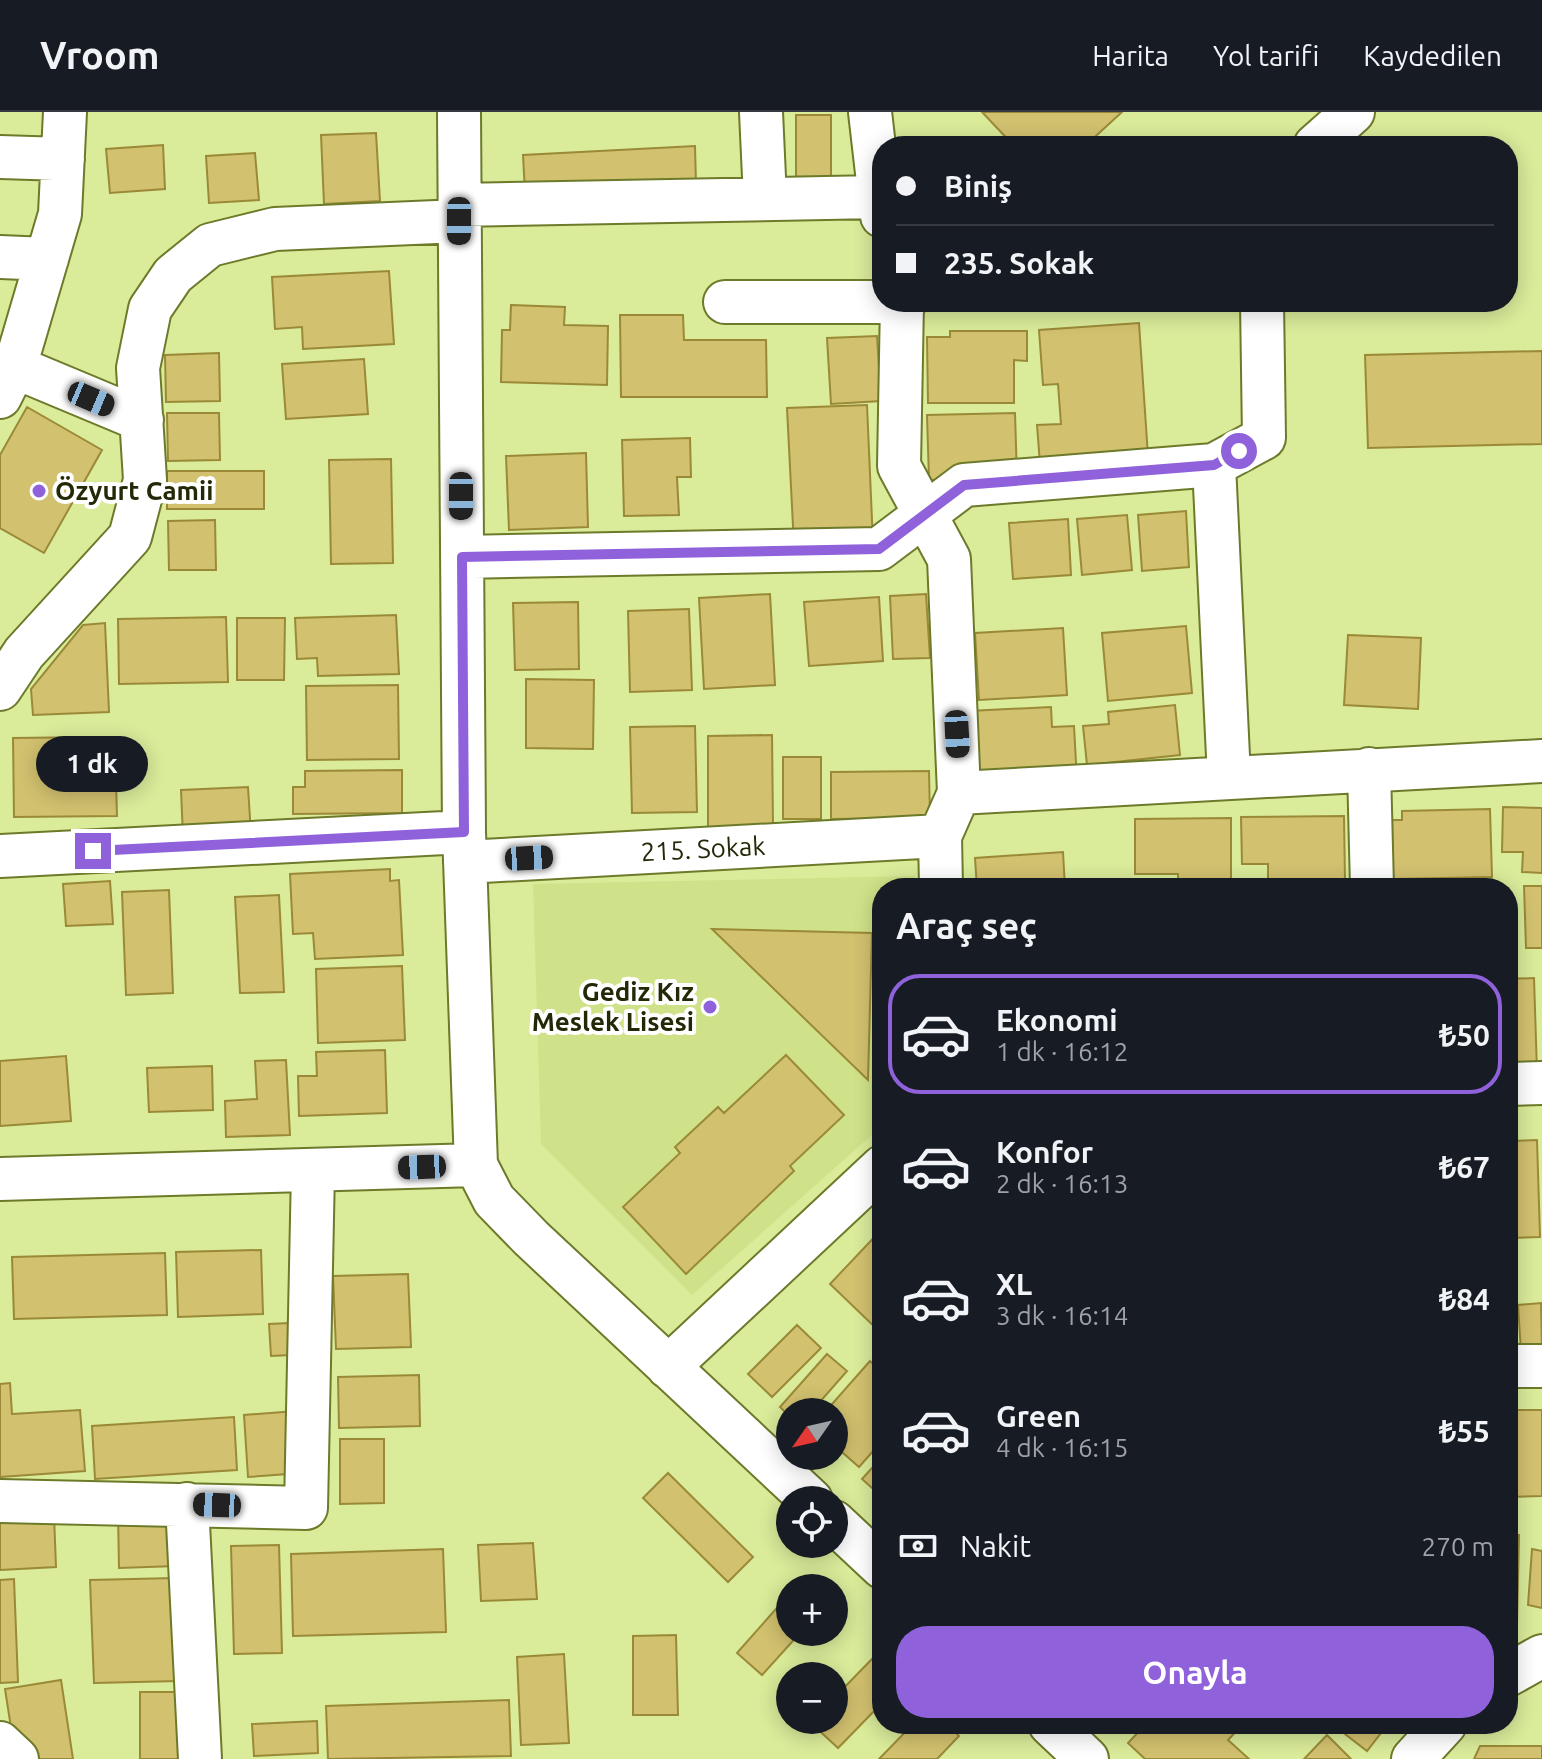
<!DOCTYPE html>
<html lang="tr">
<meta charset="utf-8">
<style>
body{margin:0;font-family:Ubuntu,sans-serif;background:#242831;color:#f1f3f6;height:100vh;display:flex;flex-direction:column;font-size:30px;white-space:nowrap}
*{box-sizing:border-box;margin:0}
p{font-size:26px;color:#9ea1a6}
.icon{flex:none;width:44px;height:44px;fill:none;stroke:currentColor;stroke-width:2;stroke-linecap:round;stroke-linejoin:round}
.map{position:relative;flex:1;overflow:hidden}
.details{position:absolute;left:872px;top:766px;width:646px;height:856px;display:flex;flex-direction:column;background:#171b24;border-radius:32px;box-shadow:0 4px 20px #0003}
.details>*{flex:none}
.guide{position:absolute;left:872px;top:24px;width:646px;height:176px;border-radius:32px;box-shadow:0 4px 20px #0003;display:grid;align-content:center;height:176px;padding:0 24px;background:#171b24}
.needle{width:52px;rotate:236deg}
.controls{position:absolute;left:776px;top:1286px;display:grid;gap:16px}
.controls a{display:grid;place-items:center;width:72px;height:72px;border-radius:50%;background:#171b24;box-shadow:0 4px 20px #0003;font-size:40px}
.end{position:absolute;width:36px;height:36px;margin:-18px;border:10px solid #8f61db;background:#fff;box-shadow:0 0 0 4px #fff}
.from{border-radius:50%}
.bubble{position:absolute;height:56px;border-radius:28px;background:#171b24;box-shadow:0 4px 20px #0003;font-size:26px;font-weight:700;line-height:56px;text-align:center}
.car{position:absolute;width:24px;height:48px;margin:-24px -12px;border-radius:10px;box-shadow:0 0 6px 2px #0007;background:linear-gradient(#222 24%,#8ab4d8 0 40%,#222 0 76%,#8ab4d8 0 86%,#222 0)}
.guide b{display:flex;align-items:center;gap:28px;height:76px;font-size:30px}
.guide b+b{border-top:2px solid #363941}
.guide i{width:20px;height:20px;background:#f1f3f6}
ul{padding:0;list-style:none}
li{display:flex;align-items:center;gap:24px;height:120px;margin:0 16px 12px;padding:0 8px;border:4px solid transparent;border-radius:32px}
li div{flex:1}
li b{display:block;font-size:30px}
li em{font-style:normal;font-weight:700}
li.on{border-color:#8f61db}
li>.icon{width:72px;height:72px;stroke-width:1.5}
h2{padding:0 24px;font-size:36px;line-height:96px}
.pay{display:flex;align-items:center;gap:20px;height:88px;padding:0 24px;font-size:30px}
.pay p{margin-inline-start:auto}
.cta{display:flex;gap:16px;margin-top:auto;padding:16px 24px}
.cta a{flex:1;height:92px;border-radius:32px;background:#8f61db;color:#fff;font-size:32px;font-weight:700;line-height:92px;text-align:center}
header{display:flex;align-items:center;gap:48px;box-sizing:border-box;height:112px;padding:0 40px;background:#171b24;border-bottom:2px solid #363941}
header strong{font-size:38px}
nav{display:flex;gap:44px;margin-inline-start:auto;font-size:28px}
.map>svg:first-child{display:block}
.built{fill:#d0e289}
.building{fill:#d2c16f;stroke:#9a8a37;stroke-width:2}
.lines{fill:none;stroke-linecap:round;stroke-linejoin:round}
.minor-casing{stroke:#6c7a2a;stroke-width:46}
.minor{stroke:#fff;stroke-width:42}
.route{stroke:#8f61db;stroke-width:10}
.poi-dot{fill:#8f61db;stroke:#fff;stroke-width:3}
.labels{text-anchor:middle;stroke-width:8;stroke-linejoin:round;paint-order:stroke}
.poi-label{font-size:26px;font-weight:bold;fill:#232907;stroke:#fff;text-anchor:start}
.street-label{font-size:26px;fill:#232907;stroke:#fff}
</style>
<header>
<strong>Vroom</strong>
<nav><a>Harita</a><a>Yol tarifi</a><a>Kaydedilen</a></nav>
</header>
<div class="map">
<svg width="1542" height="1647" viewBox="0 0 1542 1647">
<rect width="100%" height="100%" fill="#daeb9a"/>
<path class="built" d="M 915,764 L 916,776 L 882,776 L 882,1014 L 692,1183 L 541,1032 L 533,772 Z"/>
<path class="building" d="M 982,0 L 1122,0 L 1085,34 L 1014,34 Z
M 796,3 L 831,3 L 831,78 L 796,78 Z
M 376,21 L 380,89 L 324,92 L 321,23 Z
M 163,33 L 165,77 L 110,81 L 106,37 Z
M 695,34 L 696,72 L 525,81 L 523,43 Z
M 255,41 L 259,88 L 209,91 L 206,44 Z
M 389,159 L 394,232 L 303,237 L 302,215 L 275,217 L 272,165 Z
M 511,193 L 565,195 L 564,213 L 608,214 L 607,273 L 501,270 L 502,218 L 510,218 Z
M 620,203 L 683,203 L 684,228 L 766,228 L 767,285 L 621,285 Z
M 1139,211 L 1148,344 L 1040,352 L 1037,313 L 1061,312 L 1058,272 L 1043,273 L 1039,218 Z
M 950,219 L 1027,219 L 1027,249 L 1014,248 L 1014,291 L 928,291 L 927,225 L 950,225 Z
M 877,224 L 881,289 L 831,292 L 827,226 Z
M 1542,239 L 1542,332 L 1368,336 L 1365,243 Z
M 219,241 L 220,289 L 166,290 L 165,243 Z
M 364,247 L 368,302 L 286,307 L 282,252 Z
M 867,293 L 873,431 L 794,434 L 787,296 Z
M 27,295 L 102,338 L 44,441 L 0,416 L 0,343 Z
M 167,301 L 219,301 L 220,348 L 168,349 Z
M 1015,301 L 1017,366 L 929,368 L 927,303 Z
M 690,326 L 691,365 L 677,365 L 679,403 L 624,404 L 622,328 Z
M 586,341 L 588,415 L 509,418 L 506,344 Z
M 391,347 L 393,451 L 331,452 L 329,348 Z
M 167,359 L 264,359 L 264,397 L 167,397 Z
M 1186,399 L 1189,455 L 1142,459 L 1138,403 Z
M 1127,403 L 1132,458 L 1082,463 L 1077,407 Z
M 1068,407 L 1071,463 L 1013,467 L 1009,411 Z
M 215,408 L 216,458 L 169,458 L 168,409 Z
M 770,482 L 775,573 L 704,577 L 699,486 Z
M 926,482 L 930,546 L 893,547 L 890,484 Z
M 879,485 L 883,549 L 809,554 L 804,490 Z
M 578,490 L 579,557 L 515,558 L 513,491 Z
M 689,497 L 692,578 L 630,580 L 628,499 Z
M 396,503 L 399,562 L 318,564 L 317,546 L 297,547 L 295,506 Z
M 226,505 L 228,570 L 119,572 L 118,507 Z
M 237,506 L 285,506 L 284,568 L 237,568 Z
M 105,511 L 109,600 L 33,603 L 31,577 L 83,513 Z
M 1186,514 L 1192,581 L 1108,589 L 1102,521 Z
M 1063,516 L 1067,583 L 979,588 L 975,521 Z
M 1348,523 L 1421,526 L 1418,597 L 1344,593 Z
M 526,567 L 594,568 L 593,637 L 526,636 Z
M 398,573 L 399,647 L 307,648 L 306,574 Z
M 1175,593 L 1180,643 L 1087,653 L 1083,614 L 1109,612 L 1108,600 Z
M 1051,595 L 1052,615 L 1074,614 L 1077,669 L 973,674 L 969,599 Z
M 695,614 L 697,700 L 632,701 L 630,615 Z
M 772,623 L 773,714 L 708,715 L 708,624 Z
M 93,625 L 93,635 L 115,635 L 117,704 L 14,705 L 13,626 Z
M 783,645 L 821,645 L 821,707 L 783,707 Z
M 402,658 L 402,701 L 293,702 L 293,675 L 305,675 L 305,659 Z
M 929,659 L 930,706 L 831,707 L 831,660 Z
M 248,675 L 251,722 L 183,725 L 181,678 Z
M 1503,695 L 1542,696 L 1542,761 L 1522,760 L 1523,740 L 1502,740 Z
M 1490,697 L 1492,765 L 1393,767 L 1392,708 L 1402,708 L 1402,699 Z
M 1344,704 L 1345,768 L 1268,769 L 1268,752 L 1242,752 L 1241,705 Z
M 1231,706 L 1231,771 L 1178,771 L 1178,762 L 1135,762 L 1135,707 Z
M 1063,740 L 1065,776 L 977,776 L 975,746 Z
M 390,757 L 390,769 L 399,768 L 403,843 L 315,847 L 313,821 L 293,822 L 290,762 Z
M 110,769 L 113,812 L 66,814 L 63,772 Z
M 1524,774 L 1542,774 L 1542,836 L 1526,836 Z
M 169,778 L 173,881 L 126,883 L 122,780 Z
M 279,783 L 284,880 L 240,881 L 235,785 Z
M 712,817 L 872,821 L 868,968 Z
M 402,854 L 405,928 L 318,931 L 316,857 Z
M 1534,866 L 1537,960 L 1508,961 L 1508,867 Z
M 385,938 L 387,1001 L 299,1004 L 298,964 L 317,964 L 316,940 Z
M 786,943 L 844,1003 L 790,1054 L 794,1059 L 686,1162 L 623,1095 L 680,1041 L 675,1035 L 718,995 L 724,1001 Z
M 66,944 L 71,1009 L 0,1014 L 0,949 Z
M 286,948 L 290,1023 L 226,1025 L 225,989 L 257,987 L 255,949 Z
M 212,954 L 213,998 L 149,1000 L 147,956 Z
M 1537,1028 L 1540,1125 L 1508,1126 L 1508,1029 Z
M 882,1117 L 882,1222 L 830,1172 Z
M 261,1138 L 263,1202 L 178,1205 L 176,1140 Z
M 165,1141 L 167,1203 L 14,1207 L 12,1145 Z
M 408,1162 L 411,1235 L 336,1237 L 333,1164 Z
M 1541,1191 L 1542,1239 L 1521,1240 L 1518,1193 Z
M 289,1211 L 291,1243 L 271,1244 L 269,1212 Z
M 797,1213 L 821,1236 L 772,1285 L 748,1262 Z
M 827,1242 L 847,1259 L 811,1300 L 790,1300 L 790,1305 L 780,1295 Z
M 870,1249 L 882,1260 L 882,1329 L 859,1355 L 834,1333 L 834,1300 L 825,1300 Z
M 419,1263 L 420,1314 L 339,1316 L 338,1265 Z
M 10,1271 L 12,1302 L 80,1298 L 85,1359 L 0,1365 L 0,1272 Z
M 1508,1298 L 1542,1298 L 1542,1384 L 1508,1385 Z
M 296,1299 L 301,1361 L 248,1365 L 244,1303 Z
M 234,1305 L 237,1358 L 95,1367 L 92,1314 Z
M 340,1327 L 384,1327 L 384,1391 L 340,1392 Z
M 882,1345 L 882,1385 L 862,1367 Z
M 668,1361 L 753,1445 L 728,1470 L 643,1386 Z
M 175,1400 L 176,1454 L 119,1456 L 118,1401 Z
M 54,1403 L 56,1455 L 0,1458 L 0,1405 Z
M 1508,1423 L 1519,1423 L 1517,1513 L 1508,1513 Z
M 533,1431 L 537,1487 L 481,1489 L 478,1433 Z
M 279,1433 L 282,1541 L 234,1542 L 231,1434 Z
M 443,1437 L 446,1520 L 293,1524 L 291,1442 Z
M 1532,1437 L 1542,1439 L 1542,1496 L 1528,1493 Z
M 175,1466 L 179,1569 L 94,1571 L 90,1468 Z
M 14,1467 L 18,1570 L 0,1571 L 0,1468 Z
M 790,1481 L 790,1520 L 801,1520 L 762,1563 L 737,1541 Z
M 676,1523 L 678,1603 L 633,1603 L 633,1524 Z
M 564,1542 L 569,1631 L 521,1633 L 517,1545 Z
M 872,1547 L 882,1557 L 882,1591 L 838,1636 L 810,1610 L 834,1608 L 834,1586 Z
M 61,1568 L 73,1647 L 32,1647 L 12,1622 L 5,1577 Z
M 140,1580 L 181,1580 L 182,1647 L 140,1647 Z
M 509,1588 L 511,1644 L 328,1647 L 326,1594 Z
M 317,1609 L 318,1641 L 254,1644 L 252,1612 Z
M 913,1612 L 947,1612 L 959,1624 L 937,1647 L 879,1647 Z
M 1146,1612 L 1243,1612 L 1228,1628 L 1249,1647 L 1145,1647 L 1128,1631 Z
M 1332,1612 L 1388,1612 L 1367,1639 Z
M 1327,1623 L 1351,1647 L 1304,1647 Z
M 1480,1634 L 1542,1634 L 1542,1647 L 1474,1647 Z"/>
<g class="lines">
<g class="minor-casing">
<path id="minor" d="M 459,0 L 464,720 L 476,1053 L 494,1088 L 531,1126 L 811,1388
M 761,0 L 765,87
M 870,0 L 882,104
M 1315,34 L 1353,0
M 0,45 L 63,47
M 459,93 L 877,85
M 0,145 L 47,147
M 725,190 L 905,190
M 902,190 L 899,354 L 949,447 L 959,681 L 940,724 L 941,776
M 15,255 L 142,308
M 0,285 L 15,255 L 60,102 L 65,0
M 1214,353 L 1229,665
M 462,445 L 879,437 L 964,373 L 1214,353 L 1264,326 L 1262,190
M 0,577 L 24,541 L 130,425 L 145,368 L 138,256 L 150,197 L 173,163 L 210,133 L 275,117 L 459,109
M 1369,657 L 1372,776
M 959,681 L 1542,649
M 0,744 L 464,720
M 465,750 L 940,724
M 1508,972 L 1542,971
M 0,1067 L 476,1053
M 1508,1254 L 1542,1254
M 668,1255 L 882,1055
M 0,1389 L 306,1396 L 313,1058
M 187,1392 L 200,1647
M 834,1410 L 882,1455
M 1508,1563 L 1542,1544
M 1050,1612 L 1087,1647
M 0,1631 L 17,1647
M 1413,1647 L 1445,1612"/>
</g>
<use href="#minor" class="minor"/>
</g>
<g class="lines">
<path class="route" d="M 93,739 L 464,720 L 462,445 L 879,437 L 964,373 L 1214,353 L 1239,339"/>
</g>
<g class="poi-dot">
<circle cx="39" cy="379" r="8"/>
<circle cx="710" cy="895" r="8"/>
</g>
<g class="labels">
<g class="poi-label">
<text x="55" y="388">Özyurt Camii</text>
<text x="694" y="889" text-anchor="end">Gediz Kız<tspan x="694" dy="30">Meslek Lisesi</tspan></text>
</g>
<g class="street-label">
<text transform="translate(703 737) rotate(-3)" y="9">215. Sokak</text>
</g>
</g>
</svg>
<div class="controls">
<a><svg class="needle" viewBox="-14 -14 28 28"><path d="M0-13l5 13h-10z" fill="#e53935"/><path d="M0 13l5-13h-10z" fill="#9ea1a6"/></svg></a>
<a><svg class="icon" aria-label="locate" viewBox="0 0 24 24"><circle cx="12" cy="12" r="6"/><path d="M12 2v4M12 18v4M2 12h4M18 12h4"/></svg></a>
<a>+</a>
<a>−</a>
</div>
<i class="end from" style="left:1239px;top:339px"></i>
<i class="end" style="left:93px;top:739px"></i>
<div class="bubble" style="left:36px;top:624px;width:112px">1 dk</div>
<i class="car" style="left:459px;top:109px;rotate:180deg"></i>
<i class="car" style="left:91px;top:287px;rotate:113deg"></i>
<i class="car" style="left:461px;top:384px;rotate:180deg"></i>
<i class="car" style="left:957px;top:622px;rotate:177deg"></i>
<i class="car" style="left:529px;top:746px;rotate:87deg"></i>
<i class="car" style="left:422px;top:1055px;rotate:268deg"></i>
<i class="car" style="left:217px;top:1393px;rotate:272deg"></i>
<div class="guide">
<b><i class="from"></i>Biniş</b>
<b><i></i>235. Sokak</b>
</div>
<section class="details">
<h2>Araç seç</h2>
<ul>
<li class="on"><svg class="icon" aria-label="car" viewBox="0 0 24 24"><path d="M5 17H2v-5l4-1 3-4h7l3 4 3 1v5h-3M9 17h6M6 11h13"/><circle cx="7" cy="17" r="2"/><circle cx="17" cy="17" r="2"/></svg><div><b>Ekonomi</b><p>1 dk · 16:12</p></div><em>₺50</em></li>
<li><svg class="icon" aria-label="car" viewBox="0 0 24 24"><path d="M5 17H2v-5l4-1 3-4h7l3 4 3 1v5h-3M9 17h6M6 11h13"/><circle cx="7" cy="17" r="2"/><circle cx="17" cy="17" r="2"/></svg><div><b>Konfor</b><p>2 dk · 16:13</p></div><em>₺67</em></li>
<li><svg class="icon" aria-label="car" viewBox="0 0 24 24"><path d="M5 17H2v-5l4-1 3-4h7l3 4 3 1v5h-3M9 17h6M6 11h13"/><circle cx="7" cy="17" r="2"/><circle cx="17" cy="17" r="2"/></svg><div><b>XL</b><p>3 dk · 16:14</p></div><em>₺84</em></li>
<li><svg class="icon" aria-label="car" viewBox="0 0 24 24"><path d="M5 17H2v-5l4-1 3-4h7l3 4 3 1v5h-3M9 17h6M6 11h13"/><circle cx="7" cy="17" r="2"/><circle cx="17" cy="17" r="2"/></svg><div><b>Green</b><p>4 dk · 16:15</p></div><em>₺55</em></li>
</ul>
<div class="pay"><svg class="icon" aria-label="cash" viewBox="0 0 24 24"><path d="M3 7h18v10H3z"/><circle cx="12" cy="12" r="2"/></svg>Nakit<p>270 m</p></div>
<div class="cta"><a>Onayla</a></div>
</section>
</div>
